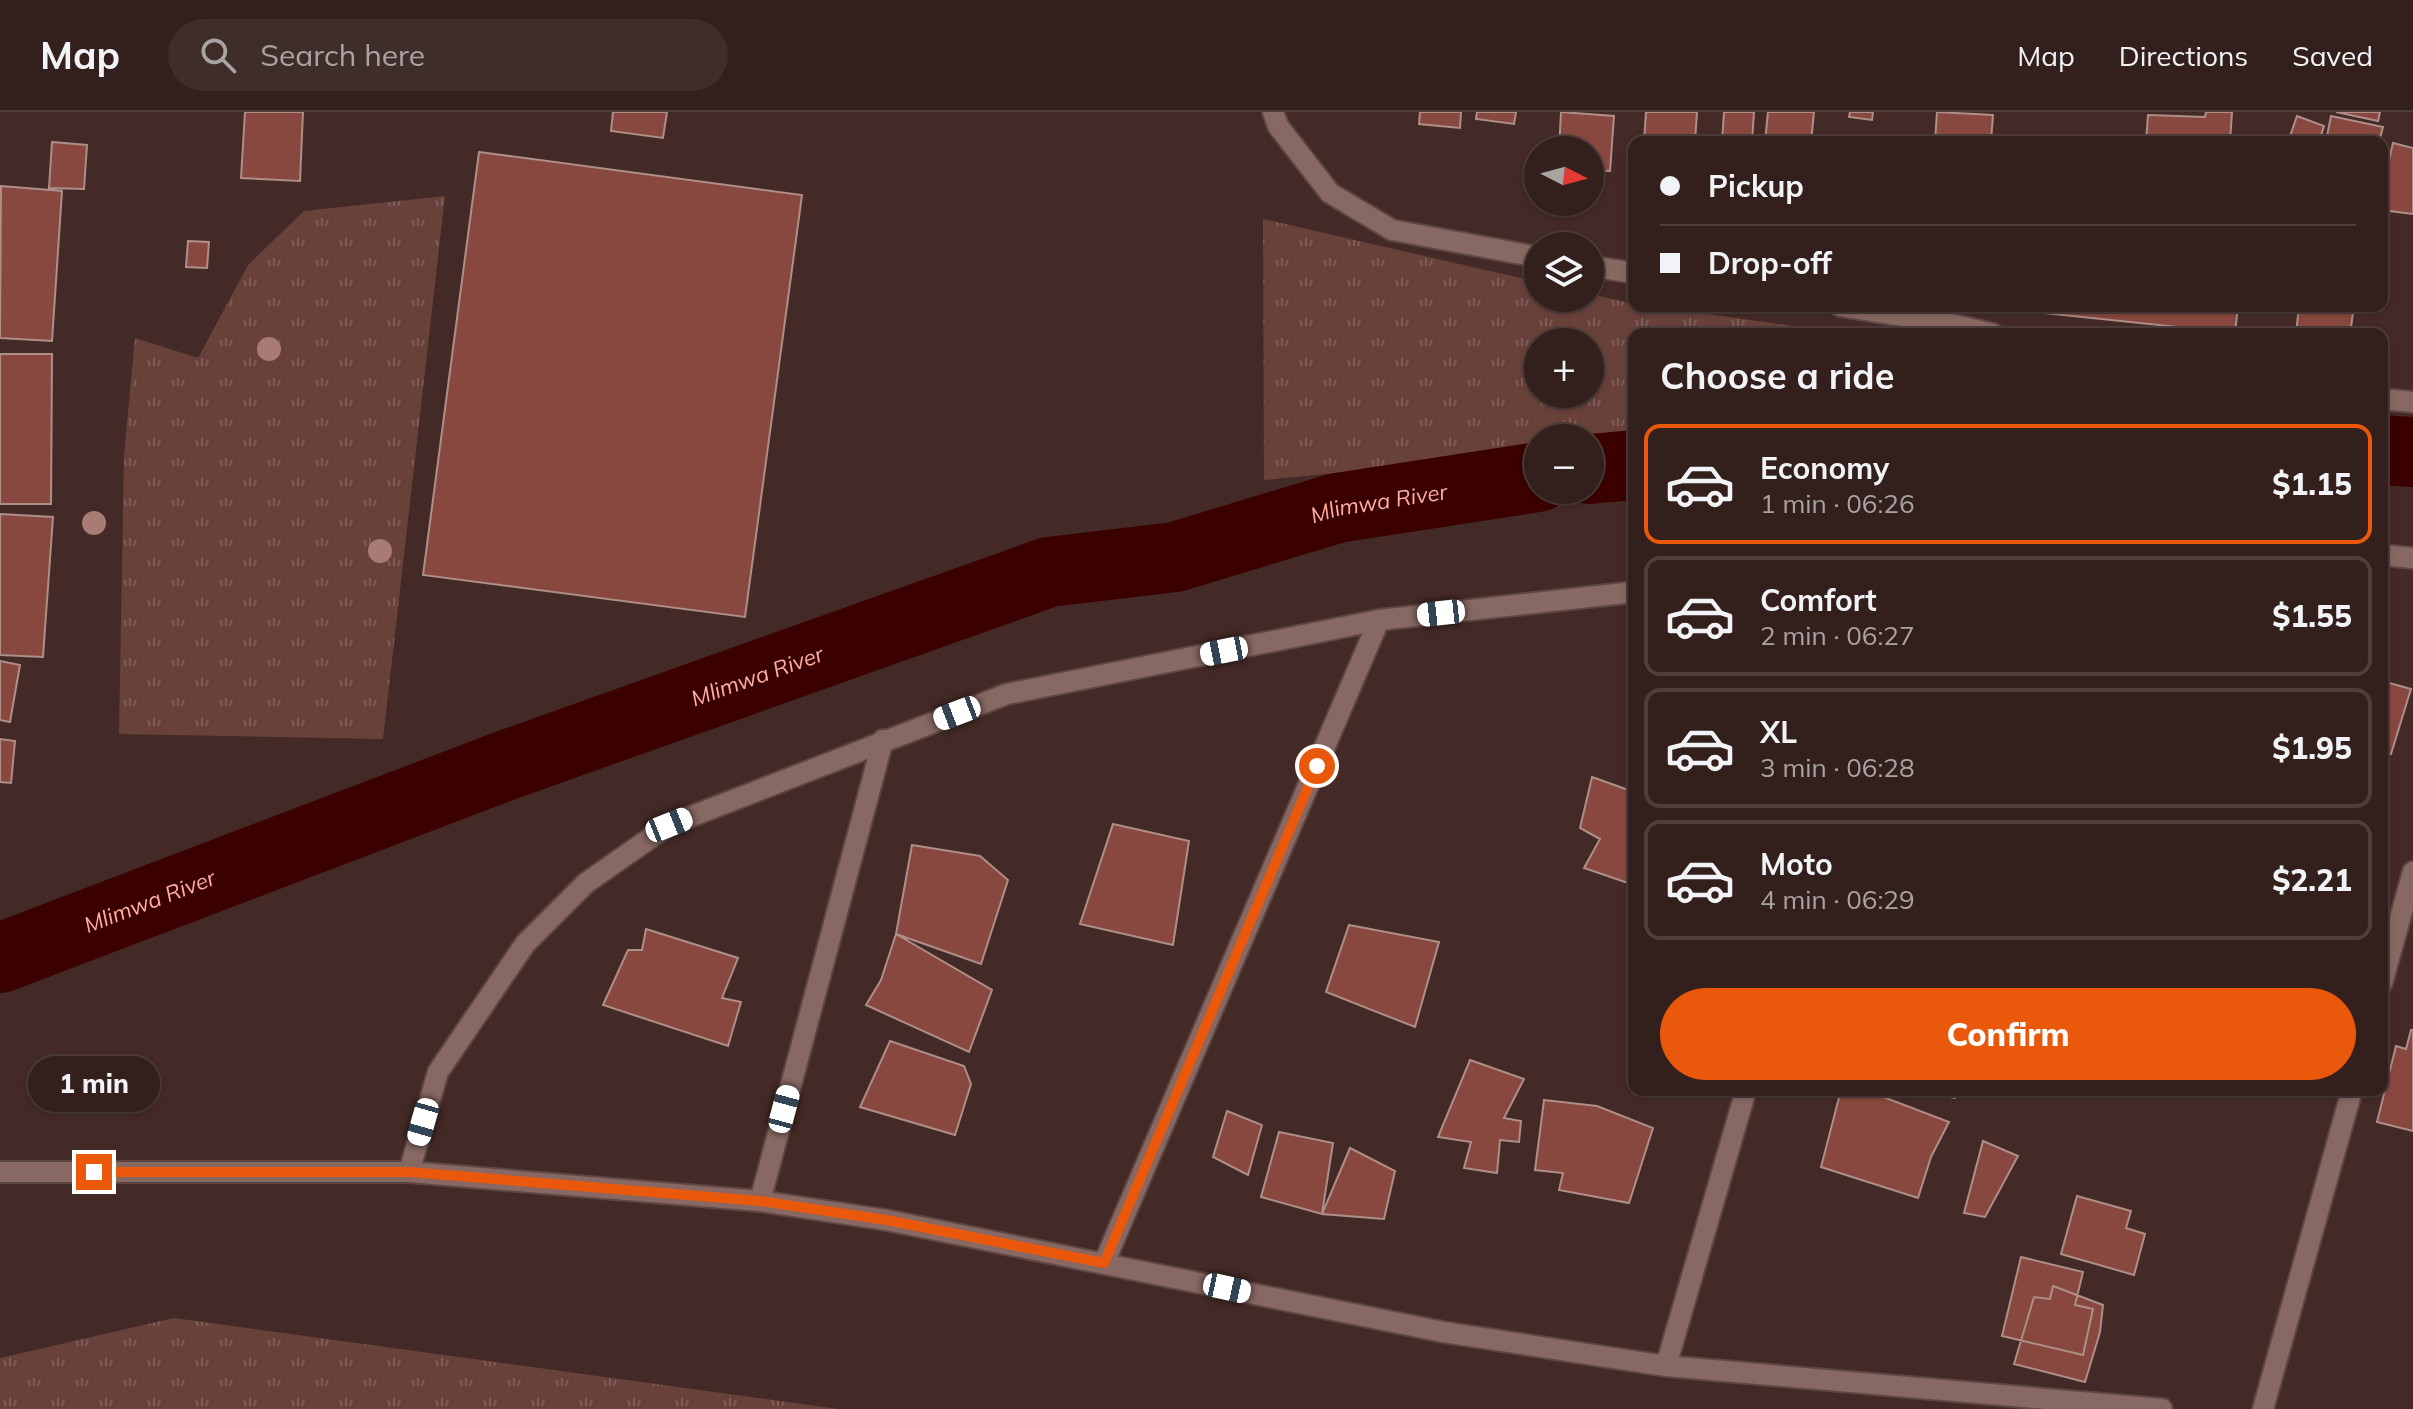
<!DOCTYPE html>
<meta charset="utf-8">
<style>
body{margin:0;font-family:Mulish,sans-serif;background:#3e2d29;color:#f1f3f6;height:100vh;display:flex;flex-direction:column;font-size:30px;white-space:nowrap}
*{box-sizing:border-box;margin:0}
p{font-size:26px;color:#a9a3a3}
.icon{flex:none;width:44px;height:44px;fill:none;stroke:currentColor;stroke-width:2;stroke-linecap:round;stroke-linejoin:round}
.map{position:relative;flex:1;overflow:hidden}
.panel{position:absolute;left:1628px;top:216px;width:760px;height:768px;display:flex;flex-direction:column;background:#33201c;border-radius:16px;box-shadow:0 2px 6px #0004,0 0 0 2px #4e3e3b}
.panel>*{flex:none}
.banner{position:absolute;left:1628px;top:24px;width:760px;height:176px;border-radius:16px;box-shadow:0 2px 6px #0004,0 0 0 2px #4e3e3b;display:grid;align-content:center;height:176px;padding:0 32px;background:#33201c}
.needle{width:52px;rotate:96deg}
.controls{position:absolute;left:1524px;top:24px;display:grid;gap:16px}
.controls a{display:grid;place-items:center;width:80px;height:80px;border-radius:50%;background:#33201c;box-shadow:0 2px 6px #0004,0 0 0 2px #4e3e3b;font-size:40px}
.end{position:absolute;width:36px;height:36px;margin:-18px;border:10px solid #ea580c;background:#fff;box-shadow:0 0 0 4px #fff}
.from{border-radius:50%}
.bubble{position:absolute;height:56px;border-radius:28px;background:#33201c;box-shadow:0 2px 6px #0004,0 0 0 2px #4e3e3b;font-size:26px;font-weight:800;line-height:56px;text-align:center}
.car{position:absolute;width:24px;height:48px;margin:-24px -12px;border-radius:10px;box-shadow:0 0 6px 2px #0007;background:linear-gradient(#fff 24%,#345 0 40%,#fff 0 76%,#345 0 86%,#fff 0)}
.banner b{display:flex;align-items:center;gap:28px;height:76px;font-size:30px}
.banner b+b{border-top:2px solid #4e3e3b}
.banner i{width:20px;height:20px;background:#f1f3f6}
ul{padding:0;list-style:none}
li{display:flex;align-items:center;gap:24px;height:120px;margin:0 16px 12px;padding:0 16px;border:4px solid #4e3e3b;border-radius:16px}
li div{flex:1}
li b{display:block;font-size:30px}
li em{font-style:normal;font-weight:800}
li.current{border-color:#ea580c}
li>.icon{width:72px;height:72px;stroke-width:1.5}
h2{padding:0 32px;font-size:36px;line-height:96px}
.action{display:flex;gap:16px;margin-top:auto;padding:16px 32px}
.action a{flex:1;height:92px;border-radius:48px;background:#ea580c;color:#fff;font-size:32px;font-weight:800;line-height:92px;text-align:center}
header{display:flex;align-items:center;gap:48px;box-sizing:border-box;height:112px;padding:0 40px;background:#33201c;border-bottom:2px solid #4e3e3b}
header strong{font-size:38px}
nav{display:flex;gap:44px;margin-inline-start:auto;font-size:28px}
.search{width:560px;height:72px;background:#3e2d29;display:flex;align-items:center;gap:20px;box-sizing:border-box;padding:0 28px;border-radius:44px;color:#a9a3a3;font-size:30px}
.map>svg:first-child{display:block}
.grass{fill:url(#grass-tufts);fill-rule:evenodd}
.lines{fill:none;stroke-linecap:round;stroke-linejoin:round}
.river{stroke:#3b0000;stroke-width:70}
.building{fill:#89483f;stroke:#ae8e88;stroke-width:2}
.minor-casing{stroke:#5e4642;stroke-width:24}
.minor{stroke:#876863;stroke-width:20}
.tree{fill:#a87b74}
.route{stroke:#ea580c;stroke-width:10}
.labels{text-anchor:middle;stroke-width:7;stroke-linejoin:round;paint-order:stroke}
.water-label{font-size:22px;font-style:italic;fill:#fdada1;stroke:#221614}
</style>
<header>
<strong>Map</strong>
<div class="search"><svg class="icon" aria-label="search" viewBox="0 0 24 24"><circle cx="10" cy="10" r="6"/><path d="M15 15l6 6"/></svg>Search here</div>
<nav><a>Map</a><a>Directions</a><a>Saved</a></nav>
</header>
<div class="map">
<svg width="2413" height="1297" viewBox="0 0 2413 1297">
<defs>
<pattern id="grass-tufts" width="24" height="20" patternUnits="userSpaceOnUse" patternTransform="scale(2)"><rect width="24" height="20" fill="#69413b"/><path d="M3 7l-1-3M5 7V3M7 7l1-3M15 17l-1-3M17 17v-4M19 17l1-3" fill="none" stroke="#7f5d58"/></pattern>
</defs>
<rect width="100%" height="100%" fill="#442a26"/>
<path class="grass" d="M 445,84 L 383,627 L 119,622 L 124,344 L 135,226 L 198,246 L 248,153 L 304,99 Z
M 1263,107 L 1538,170 L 1538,186 L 1590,186 L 1590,182 L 1634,192 L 1634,194 L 1651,194 L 1848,222 L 1634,222 L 1634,332 L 1590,336 L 1590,326 L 1538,326 L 1538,341 L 1264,368 ZM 1538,230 L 1590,230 L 1590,282 L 1538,282 Z
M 174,1206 L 838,1297 L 0,1297 L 0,1246 Z"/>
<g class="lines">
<g class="river">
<path d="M 2382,338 L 2413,340"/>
<path d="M 1590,357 L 1634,353"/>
<path id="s1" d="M 0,846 L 507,653 L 1049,460 L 1175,445 L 1337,396 L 1538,365"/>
</g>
</g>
<path class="building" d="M 245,0 L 303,0 L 300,69 L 241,66 Z
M 613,0 L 667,0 L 663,26 L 611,19 Z
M 1420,0 L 1461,0 L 1460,16 L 1419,12 Z
M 1477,0 L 1516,0 L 1514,12 L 1476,7 Z
M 1561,0 L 1614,4 L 1610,59 L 1590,58 L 1590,38 L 1559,38 Z
M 1646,0 L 1697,0 L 1695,30 L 1644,30 Z
M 1724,0 L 1754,0 L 1752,30 L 1722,30 Z
M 1768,0 L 1814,0 L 1811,30 L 1765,30 Z
M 1850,0 L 1873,0 L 1872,8 L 1849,5 Z
M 1937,0 L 1993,3 L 1991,29 L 2012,30 L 1935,30 Z
M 2206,0 L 2232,0 L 2230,30 L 2146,30 L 2148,3 L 2205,5 Z
M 2336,0 L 2380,0 L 2378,9 Z
M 2297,4 L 2324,14 L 2319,30 L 2288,30 Z
M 2331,4 L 2383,15 L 2379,30 L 2356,30 L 2327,24 Z
M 52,30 L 87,33 L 84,77 L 49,76 Z
M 2393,31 L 2413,36 L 2413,102 L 2382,98 L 2382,78 Z
M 479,40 L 802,83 L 745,505 L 423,463 Z
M 1,74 L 62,79 L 52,229 L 0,226 Z
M 188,129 L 209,130 L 207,156 L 186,155 Z
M 1976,194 L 2238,194 L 2235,221 Z
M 2299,194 L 2354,194 L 2350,222 L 2296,222 Z
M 0,242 L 52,242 L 51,392 L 0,392 Z
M 0,402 L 53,405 L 43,545 L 0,543 Z
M 0,549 L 20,553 L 10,610 L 0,608 Z
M 2382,569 L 2411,577 L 2391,642 L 2382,639 Z
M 0,627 L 15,629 L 11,671 L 0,670 Z
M 1592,665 L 1634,680 L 1634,773 L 1584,756 L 1600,727 L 1580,716 Z
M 1113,712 L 1189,729 L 1173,833 L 1080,812 Z
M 912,733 L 980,744 L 1008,768 L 981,852 L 896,822 Z
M 1349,813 L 1439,830 L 1415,915 L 1326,880 Z
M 646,817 L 738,846 L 722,886 L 741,890 L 728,934 L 603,893 L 628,838 L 642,838 Z
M 896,822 L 992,878 L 969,940 L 866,893 L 881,868 Z
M 2411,918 L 2413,918 L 2413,1019 L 2377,1010 L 2396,934 L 2406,937 Z
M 890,929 L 964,954 L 971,972 L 955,1023 L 860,995 Z
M 1470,948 L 1524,967 L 1504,1006 L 1521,1009 L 1519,1030 L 1500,1028 L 1497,1061 L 1464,1056 L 1471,1030 L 1438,1025 Z
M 1841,978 L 1865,978 L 1949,1010 L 1931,1045 L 1918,1086 L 1821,1055 Z
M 1917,978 L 1957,978 L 1955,986 Z
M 1544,988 L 1597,994 L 1653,1016 L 1629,1091 L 1559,1078 L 1563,1061 L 1535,1058 Z
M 1227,999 L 1262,1013 L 1248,1063 L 1213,1045 Z
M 1279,1020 L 1333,1031 L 1322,1102 L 1261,1085 Z
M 1983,1029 L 2018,1044 L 1985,1105 L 1964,1101 Z
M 1350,1036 L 1395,1059 L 1384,1107 L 1322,1102 Z
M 2077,1084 L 2131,1099 L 2126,1116 L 2145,1122 L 2134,1163 L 2061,1142 Z
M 2021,1145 L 2083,1160 L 2075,1193 L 2093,1197 L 2083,1243 L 2002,1224 Z
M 2053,1174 L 2103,1193 L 2100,1220 L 2085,1270 L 2014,1252 L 2034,1185 L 2050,1187 Z"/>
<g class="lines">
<g class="minor-casing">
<path id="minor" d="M 1273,0 L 1278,14 L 1330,81 L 1392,118 L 1538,145
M 1590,154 L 1634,161
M 1840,194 L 1951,212 L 1993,222
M 2382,287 L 2413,290
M 2382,443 L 2413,446
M 2382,871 L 2413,760
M 0,1060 L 409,1060 L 760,1089 L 886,1108 L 1443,1220 L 1666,1254 L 2162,1297
M 409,1060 L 438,960 L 525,832 L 586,771 L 669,713 L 1007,582 L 1379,508 L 1634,480
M 760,1089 L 883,628
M 1104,1151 L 1379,508
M 1666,1254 L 1746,978
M 2263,1297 L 2352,978"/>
</g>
<use href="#minor" class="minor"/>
</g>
<g class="tree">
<circle cx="269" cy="237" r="12"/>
<circle cx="94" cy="411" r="12"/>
<circle cx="380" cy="439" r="12"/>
</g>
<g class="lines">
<path class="route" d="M 94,1060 L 409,1060 L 760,1089 L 886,1108 L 1104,1151 L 1317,654"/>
</g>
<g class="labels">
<g class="water-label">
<text dy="8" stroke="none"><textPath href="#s1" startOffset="1456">Mlimwa River</textPath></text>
<text dy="8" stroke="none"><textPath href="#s1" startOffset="808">Mlimwa River</textPath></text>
<text dy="8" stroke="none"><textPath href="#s1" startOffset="160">Mlimwa River</textPath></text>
</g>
</g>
</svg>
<div class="controls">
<a><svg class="needle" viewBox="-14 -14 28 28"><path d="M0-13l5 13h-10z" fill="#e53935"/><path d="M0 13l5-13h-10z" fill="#a9a3a3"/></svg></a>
<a><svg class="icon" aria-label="layers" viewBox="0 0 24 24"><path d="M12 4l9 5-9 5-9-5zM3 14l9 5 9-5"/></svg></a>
<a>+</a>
<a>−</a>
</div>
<i class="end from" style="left:1317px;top:654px"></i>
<i class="end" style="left:94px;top:1060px"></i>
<div class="bubble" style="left:28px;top:944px;width:132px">1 min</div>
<i class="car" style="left:1441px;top:501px;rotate:264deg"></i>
<i class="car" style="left:1224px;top:539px;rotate:259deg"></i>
<i class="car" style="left:957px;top:601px;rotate:249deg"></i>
<i class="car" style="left:669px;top:713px;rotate:68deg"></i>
<i class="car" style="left:784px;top:997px;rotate:15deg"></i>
<i class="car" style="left:423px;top:1010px;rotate:196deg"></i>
<i class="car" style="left:1227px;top:1176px;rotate:102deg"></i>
<div class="banner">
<b><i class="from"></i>Pickup</b>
<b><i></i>Drop-off</b>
</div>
<section class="panel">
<h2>Choose a ride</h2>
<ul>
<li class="current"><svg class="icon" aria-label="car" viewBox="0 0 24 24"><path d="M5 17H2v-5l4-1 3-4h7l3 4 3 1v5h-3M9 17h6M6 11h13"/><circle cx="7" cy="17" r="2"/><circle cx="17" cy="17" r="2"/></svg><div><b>Economy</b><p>1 min · 06:26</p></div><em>$1.15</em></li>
<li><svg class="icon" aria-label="car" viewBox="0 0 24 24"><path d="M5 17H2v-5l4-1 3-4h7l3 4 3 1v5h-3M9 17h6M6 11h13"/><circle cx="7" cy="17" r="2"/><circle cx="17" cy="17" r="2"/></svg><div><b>Comfort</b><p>2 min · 06:27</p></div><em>$1.55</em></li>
<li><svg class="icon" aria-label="car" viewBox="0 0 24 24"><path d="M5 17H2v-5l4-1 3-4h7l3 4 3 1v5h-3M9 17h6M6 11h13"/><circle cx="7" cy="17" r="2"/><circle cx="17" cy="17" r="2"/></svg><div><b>XL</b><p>3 min · 06:28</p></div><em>$1.95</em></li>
<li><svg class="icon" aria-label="car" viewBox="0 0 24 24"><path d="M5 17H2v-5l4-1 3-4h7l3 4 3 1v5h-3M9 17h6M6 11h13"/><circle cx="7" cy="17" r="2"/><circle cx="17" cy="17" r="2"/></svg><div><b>Moto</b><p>4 min · 06:29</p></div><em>$2.21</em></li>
</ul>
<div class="action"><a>Confirm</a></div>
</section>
</div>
